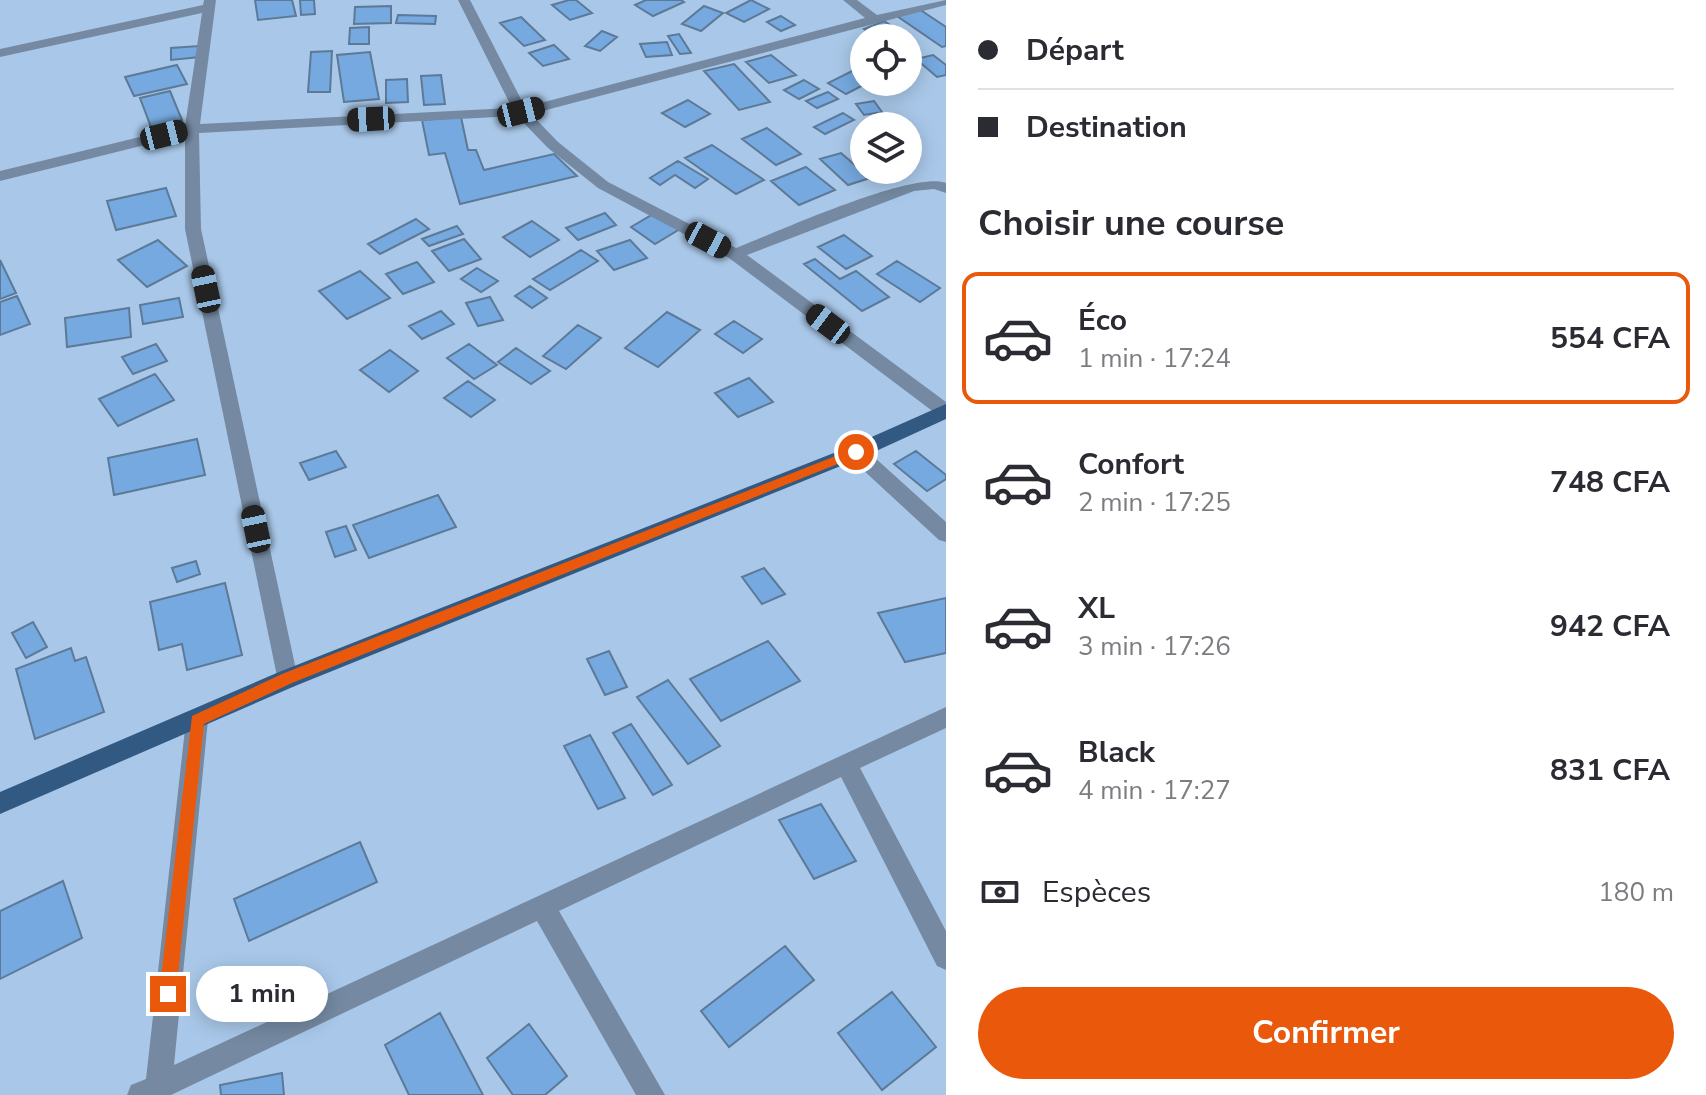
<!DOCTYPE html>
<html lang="fr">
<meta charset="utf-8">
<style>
body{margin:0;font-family:"Nunito Sans",sans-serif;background:#f7f7f7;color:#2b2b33;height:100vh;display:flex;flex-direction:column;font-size:30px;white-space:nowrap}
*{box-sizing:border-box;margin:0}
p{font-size:26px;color:#7c7c81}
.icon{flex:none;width:44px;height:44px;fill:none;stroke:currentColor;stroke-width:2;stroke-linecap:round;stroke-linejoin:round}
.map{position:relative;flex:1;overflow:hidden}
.side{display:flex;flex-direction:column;background:#fff;width:760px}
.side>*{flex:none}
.guide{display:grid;align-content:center;height:176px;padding:0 32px;background:#fff}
.buttons{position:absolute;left:850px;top:24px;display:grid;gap:16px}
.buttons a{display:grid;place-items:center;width:72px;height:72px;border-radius:50%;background:#fff;box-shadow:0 4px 20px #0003;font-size:40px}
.end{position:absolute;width:36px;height:36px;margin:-18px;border:10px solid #ea580c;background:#fff;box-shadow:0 0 0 4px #fff}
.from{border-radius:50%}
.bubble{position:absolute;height:56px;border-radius:28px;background:#fff;box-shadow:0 4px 20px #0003;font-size:26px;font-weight:700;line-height:56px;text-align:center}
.car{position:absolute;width:24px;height:48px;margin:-24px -12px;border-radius:10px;box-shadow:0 0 6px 2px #0007;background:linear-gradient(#222 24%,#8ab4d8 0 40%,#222 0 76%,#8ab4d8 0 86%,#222 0)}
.guide b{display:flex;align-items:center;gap:28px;height:76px;font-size:30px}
.guide b+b{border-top:2px solid #e1e1e2}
.guide i{width:20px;height:20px;background:#2b2b33}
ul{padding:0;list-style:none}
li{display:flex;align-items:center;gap:24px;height:132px;margin:0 16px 12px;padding:0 16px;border:4px solid transparent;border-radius:16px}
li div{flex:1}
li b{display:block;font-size:30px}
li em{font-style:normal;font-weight:700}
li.selected{border-color:#ea580c}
li>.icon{width:72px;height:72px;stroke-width:1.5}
h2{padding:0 32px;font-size:36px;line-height:96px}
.pay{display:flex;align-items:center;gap:20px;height:88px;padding:0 32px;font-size:30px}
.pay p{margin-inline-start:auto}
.primary-button{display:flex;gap:16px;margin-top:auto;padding:16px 32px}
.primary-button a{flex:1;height:92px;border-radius:48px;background:#ea580c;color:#fff;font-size:32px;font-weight:700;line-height:92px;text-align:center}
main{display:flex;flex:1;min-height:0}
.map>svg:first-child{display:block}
.building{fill:#76a9df;stroke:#5c7997;stroke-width:2}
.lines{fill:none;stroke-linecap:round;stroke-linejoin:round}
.minor{fill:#758aa2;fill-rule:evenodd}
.major{fill:#315982;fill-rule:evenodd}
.route{fill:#ea580c}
</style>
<main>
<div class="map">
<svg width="946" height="1095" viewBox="0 0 946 1095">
<rect width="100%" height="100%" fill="#a9c8e9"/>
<path class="building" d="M 255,0 L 292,0 L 296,16 L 258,20 Z
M 300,0 L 314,0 L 315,14 L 301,15 Z
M 569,0 L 576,0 L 592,13 L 570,20 L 552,5 Z
M 646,0 L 681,0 L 684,2 L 653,16 L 635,5 Z
M 751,0 L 769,9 L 744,22 L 726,13 Z
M 391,6 L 391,23 L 354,24 L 355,7 Z
M 704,6 L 723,13 L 701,31 L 682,24 Z
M 919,9 L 946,27 L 946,46 L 942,47 L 897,16 Z
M 398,15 L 436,16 L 435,24 L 396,23 Z
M 781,16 L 795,25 L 781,31 L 767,22 Z
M 521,17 L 545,40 L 524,46 L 500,23 Z
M 884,21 L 898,30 L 877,38 L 864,29 Z
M 369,27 L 369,44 L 349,44 L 350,28 Z
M 602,31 L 617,37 L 600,51 L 585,46 Z
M 679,34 L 691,53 L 680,54 L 668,36 Z
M 667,42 L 672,55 L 646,57 L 640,44 Z
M 554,45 L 569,59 L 543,66 L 529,53 Z
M 199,46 L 200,57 L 171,60 L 171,48 Z
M 332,51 L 330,92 L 308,92 L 311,52 Z
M 370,52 L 379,99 L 344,102 L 337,55 Z
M 771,55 L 796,75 L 769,83 L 746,62 Z
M 933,55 L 946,65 L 946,75 L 937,77 L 916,59 Z
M 734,64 L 770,102 L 739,110 L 704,71 Z
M 177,65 L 187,84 L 134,96 L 125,77 Z
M 856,69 L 864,73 L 864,82 L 869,82 L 846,94 L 828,83 Z
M 441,75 L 445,104 L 424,105 L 421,76 Z
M 407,79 L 408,102 L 386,103 L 386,80 Z
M 804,80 L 819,89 L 799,99 L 784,90 Z
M 170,91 L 182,120 L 151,127 L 140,98 Z
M 828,92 L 838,99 L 817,108 L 806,101 Z
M 688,100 L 710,114 L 685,127 L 662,113 Z
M 874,101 L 882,112 L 864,115 L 856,104 Z
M 843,113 L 854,120 L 825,134 L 814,127 Z
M 461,117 L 468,150 L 476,150 L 484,170 L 554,154 L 577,176 L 460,204 L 445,153 L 429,155 L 422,120 Z
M 767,128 L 801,154 L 776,165 L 742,139 Z
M 712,145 L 764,180 L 736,194 L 685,158 Z
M 841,153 L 870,178 L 848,185 L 820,159 Z
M 678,161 L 708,179 L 695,188 L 675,175 L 660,185 L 650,178 Z
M 806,167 L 835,190 L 799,205 L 771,181 Z
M 166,188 L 176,216 L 116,230 L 107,201 Z
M 605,213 L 616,225 L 578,240 L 566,228 Z
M 655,213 L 680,229 L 655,244 L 631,227 Z
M 416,219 L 429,229 L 380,254 L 368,244 Z
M 532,221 L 559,240 L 530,257 L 503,237 Z
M 457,226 L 463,234 L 429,246 L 422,239 Z
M 844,235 L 872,256 L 846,269 L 818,247 Z
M 464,239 L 481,259 L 449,271 L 432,251 Z
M 158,240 L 187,266 L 147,287 L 118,260 Z
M 630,240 L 647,258 L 614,270 L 597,251 Z
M 581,250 L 598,261 L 550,290 L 533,279 Z
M 815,259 L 840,279 L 856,271 L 889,297 L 862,311 L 804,264 Z
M 0,260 L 16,293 L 0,299 Z
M 897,261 L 940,288 L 920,302 L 877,274 Z
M 417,262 L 434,282 L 403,294 L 386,274 Z
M 477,268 L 498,281 L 481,292 L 461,279 Z
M 360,271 L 390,298 L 347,319 L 319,291 Z
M 530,286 L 547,298 L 532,308 L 515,296 Z
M 17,296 L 30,324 L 0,335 L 0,302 Z
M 490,297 L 503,320 L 478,326 L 466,303 Z
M 179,298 L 183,317 L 143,324 L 140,305 Z
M 129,308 L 131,337 L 67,347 L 65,318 Z
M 441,311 L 454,324 L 422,339 L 409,326 Z
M 667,312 L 700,330 L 658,367 L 625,348 Z
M 734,321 L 762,339 L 743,353 L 715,334 Z
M 578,325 L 601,338 L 566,369 L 543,356 Z
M 156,344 L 167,361 L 133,374 L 122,357 Z
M 469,344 L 497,365 L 474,379 L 447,358 Z
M 516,348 L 550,371 L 531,384 L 498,362 Z
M 390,350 L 418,371 L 389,392 L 360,370 Z
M 155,374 L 174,400 L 118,426 L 99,399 Z
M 749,378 L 773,402 L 738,417 L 715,393 Z
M 468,381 L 495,400 L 471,417 L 444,398 Z
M 197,439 L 205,475 L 114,495 L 108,458 Z
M 336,451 L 346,467 L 309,480 L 300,463 Z
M 916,451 L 946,475 L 946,479 L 927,491 L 894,464 Z
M 438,495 L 456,527 L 369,558 L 353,525 Z
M 346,526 L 356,550 L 335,557 L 326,532 Z
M 196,561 L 200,574 L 177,582 L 172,568 Z
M 764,568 L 785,594 L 762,604 L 742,577 Z
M 225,583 L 242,655 L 187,670 L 182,644 L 159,650 L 150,602 Z
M 946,598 L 946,653 L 905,662 L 878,613 Z
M 33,622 L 47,647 L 26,658 L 12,633 Z
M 768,641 L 800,681 L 721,721 L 690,679 Z
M 71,648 L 75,661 L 86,657 L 104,712 L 35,739 L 16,669 Z
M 609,651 L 627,687 L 605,695 L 587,659 Z
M 668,680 L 720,746 L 688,764 L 637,697 Z
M 631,724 L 672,785 L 653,795 L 613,733 Z
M 590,735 L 625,798 L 598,809 L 564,746 Z
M 821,804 L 856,861 L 814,879 L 779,820 Z
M 360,842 L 377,882 L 249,941 L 234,899 Z
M 63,881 L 82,938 L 0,979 L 0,911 Z
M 785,946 L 814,980 L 729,1047 L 701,1011 Z
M 892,992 L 936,1047 L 882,1090 L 838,1033 Z
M 440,1013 L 483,1095 L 409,1095 L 385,1045 Z
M 529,1024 L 567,1076 L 545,1095 L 513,1095 L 487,1058 Z
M 282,1073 L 284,1095 L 221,1095 L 220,1085 Z"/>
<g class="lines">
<path class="minor" d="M 204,0 L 216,0 L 200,124 L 512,108 L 458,0 L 470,0 L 525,107 L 865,18 L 843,0 L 857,0 L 877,15 L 946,0 L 946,5 L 531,114 L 558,142 L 608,182 L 736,248 C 775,233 913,170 946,183 L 946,193 L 934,189 L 914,191 L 747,255 L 946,402 L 946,417 L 939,416 L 729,258 L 598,188 L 548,148 L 517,116 L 199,133 L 201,229 L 298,679 L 295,686 L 287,688 L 279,686 L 185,229 L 185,135 L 0,181 L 0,171 L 185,126 L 202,13 L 0,57 L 0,49 L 203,5 Z
M 856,445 L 863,447 L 946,522 L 946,542 L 939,540 L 849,457 L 847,452 Z
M 946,707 L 946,728 L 860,768 L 946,931 L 946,970 L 937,966 L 841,777 L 559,911 L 665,1095 L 636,1095 L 537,921 L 171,1095 L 127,1095 L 131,1085 L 146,1079 L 186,720 L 189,713 L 197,710 L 205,713 L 208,720 L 174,1065 Z"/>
<path class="major" d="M 946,404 L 946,419 L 863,457 L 295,686 L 0,814 L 0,792 L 279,672 L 849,447 Z"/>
</g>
<path class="route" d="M 856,448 L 862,452 L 860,455 L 292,683 L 204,724 L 176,994 L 174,1000 L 168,1003 L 162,1000 L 159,994 L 192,716 L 282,674 Z"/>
</svg>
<div class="buttons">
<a><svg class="icon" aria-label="locate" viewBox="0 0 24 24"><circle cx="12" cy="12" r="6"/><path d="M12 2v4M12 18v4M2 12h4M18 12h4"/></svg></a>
<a><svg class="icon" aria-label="layers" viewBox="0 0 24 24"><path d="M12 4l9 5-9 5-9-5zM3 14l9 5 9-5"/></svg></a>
</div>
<i class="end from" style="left:856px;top:452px"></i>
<i class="end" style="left:168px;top:994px"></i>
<div class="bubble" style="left:196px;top:966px;width:132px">1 min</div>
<i class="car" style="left:521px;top:112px;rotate:76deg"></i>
<i class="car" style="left:371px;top:119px;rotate:267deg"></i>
<i class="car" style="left:164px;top:135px;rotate:76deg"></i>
<i class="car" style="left:708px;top:240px;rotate:118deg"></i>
<i class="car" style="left:206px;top:289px;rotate:348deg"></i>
<i class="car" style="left:828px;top:324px;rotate:307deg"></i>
<i class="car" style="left:256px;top:529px;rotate:348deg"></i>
</div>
<section class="side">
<div class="guide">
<b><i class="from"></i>Départ</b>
<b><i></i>Destination</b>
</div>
<h2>Choisir une course</h2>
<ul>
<li class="selected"><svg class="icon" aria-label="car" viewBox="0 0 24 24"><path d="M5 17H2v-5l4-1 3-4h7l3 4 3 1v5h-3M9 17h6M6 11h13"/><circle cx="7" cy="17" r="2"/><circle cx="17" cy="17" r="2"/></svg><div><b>Éco</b><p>1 min · 17:24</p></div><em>554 CFA</em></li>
<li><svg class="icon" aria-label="car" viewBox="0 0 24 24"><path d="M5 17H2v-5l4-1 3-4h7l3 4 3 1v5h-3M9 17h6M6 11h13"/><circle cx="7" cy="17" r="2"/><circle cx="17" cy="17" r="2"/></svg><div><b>Confort</b><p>2 min · 17:25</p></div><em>748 CFA</em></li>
<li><svg class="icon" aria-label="car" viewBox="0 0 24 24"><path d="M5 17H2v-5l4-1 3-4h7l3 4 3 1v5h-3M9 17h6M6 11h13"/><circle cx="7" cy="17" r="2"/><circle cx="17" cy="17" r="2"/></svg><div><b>XL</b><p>3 min · 17:26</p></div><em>942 CFA</em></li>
<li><svg class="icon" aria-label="car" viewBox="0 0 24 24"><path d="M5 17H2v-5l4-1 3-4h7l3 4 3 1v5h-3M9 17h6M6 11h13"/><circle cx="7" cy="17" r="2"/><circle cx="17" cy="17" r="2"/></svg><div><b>Black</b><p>4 min · 17:27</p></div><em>831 CFA</em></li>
</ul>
<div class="pay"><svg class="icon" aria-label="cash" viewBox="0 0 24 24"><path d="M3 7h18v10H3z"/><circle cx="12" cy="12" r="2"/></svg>Espèces<p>180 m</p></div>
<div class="primary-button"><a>Confirmer</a></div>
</section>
</main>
